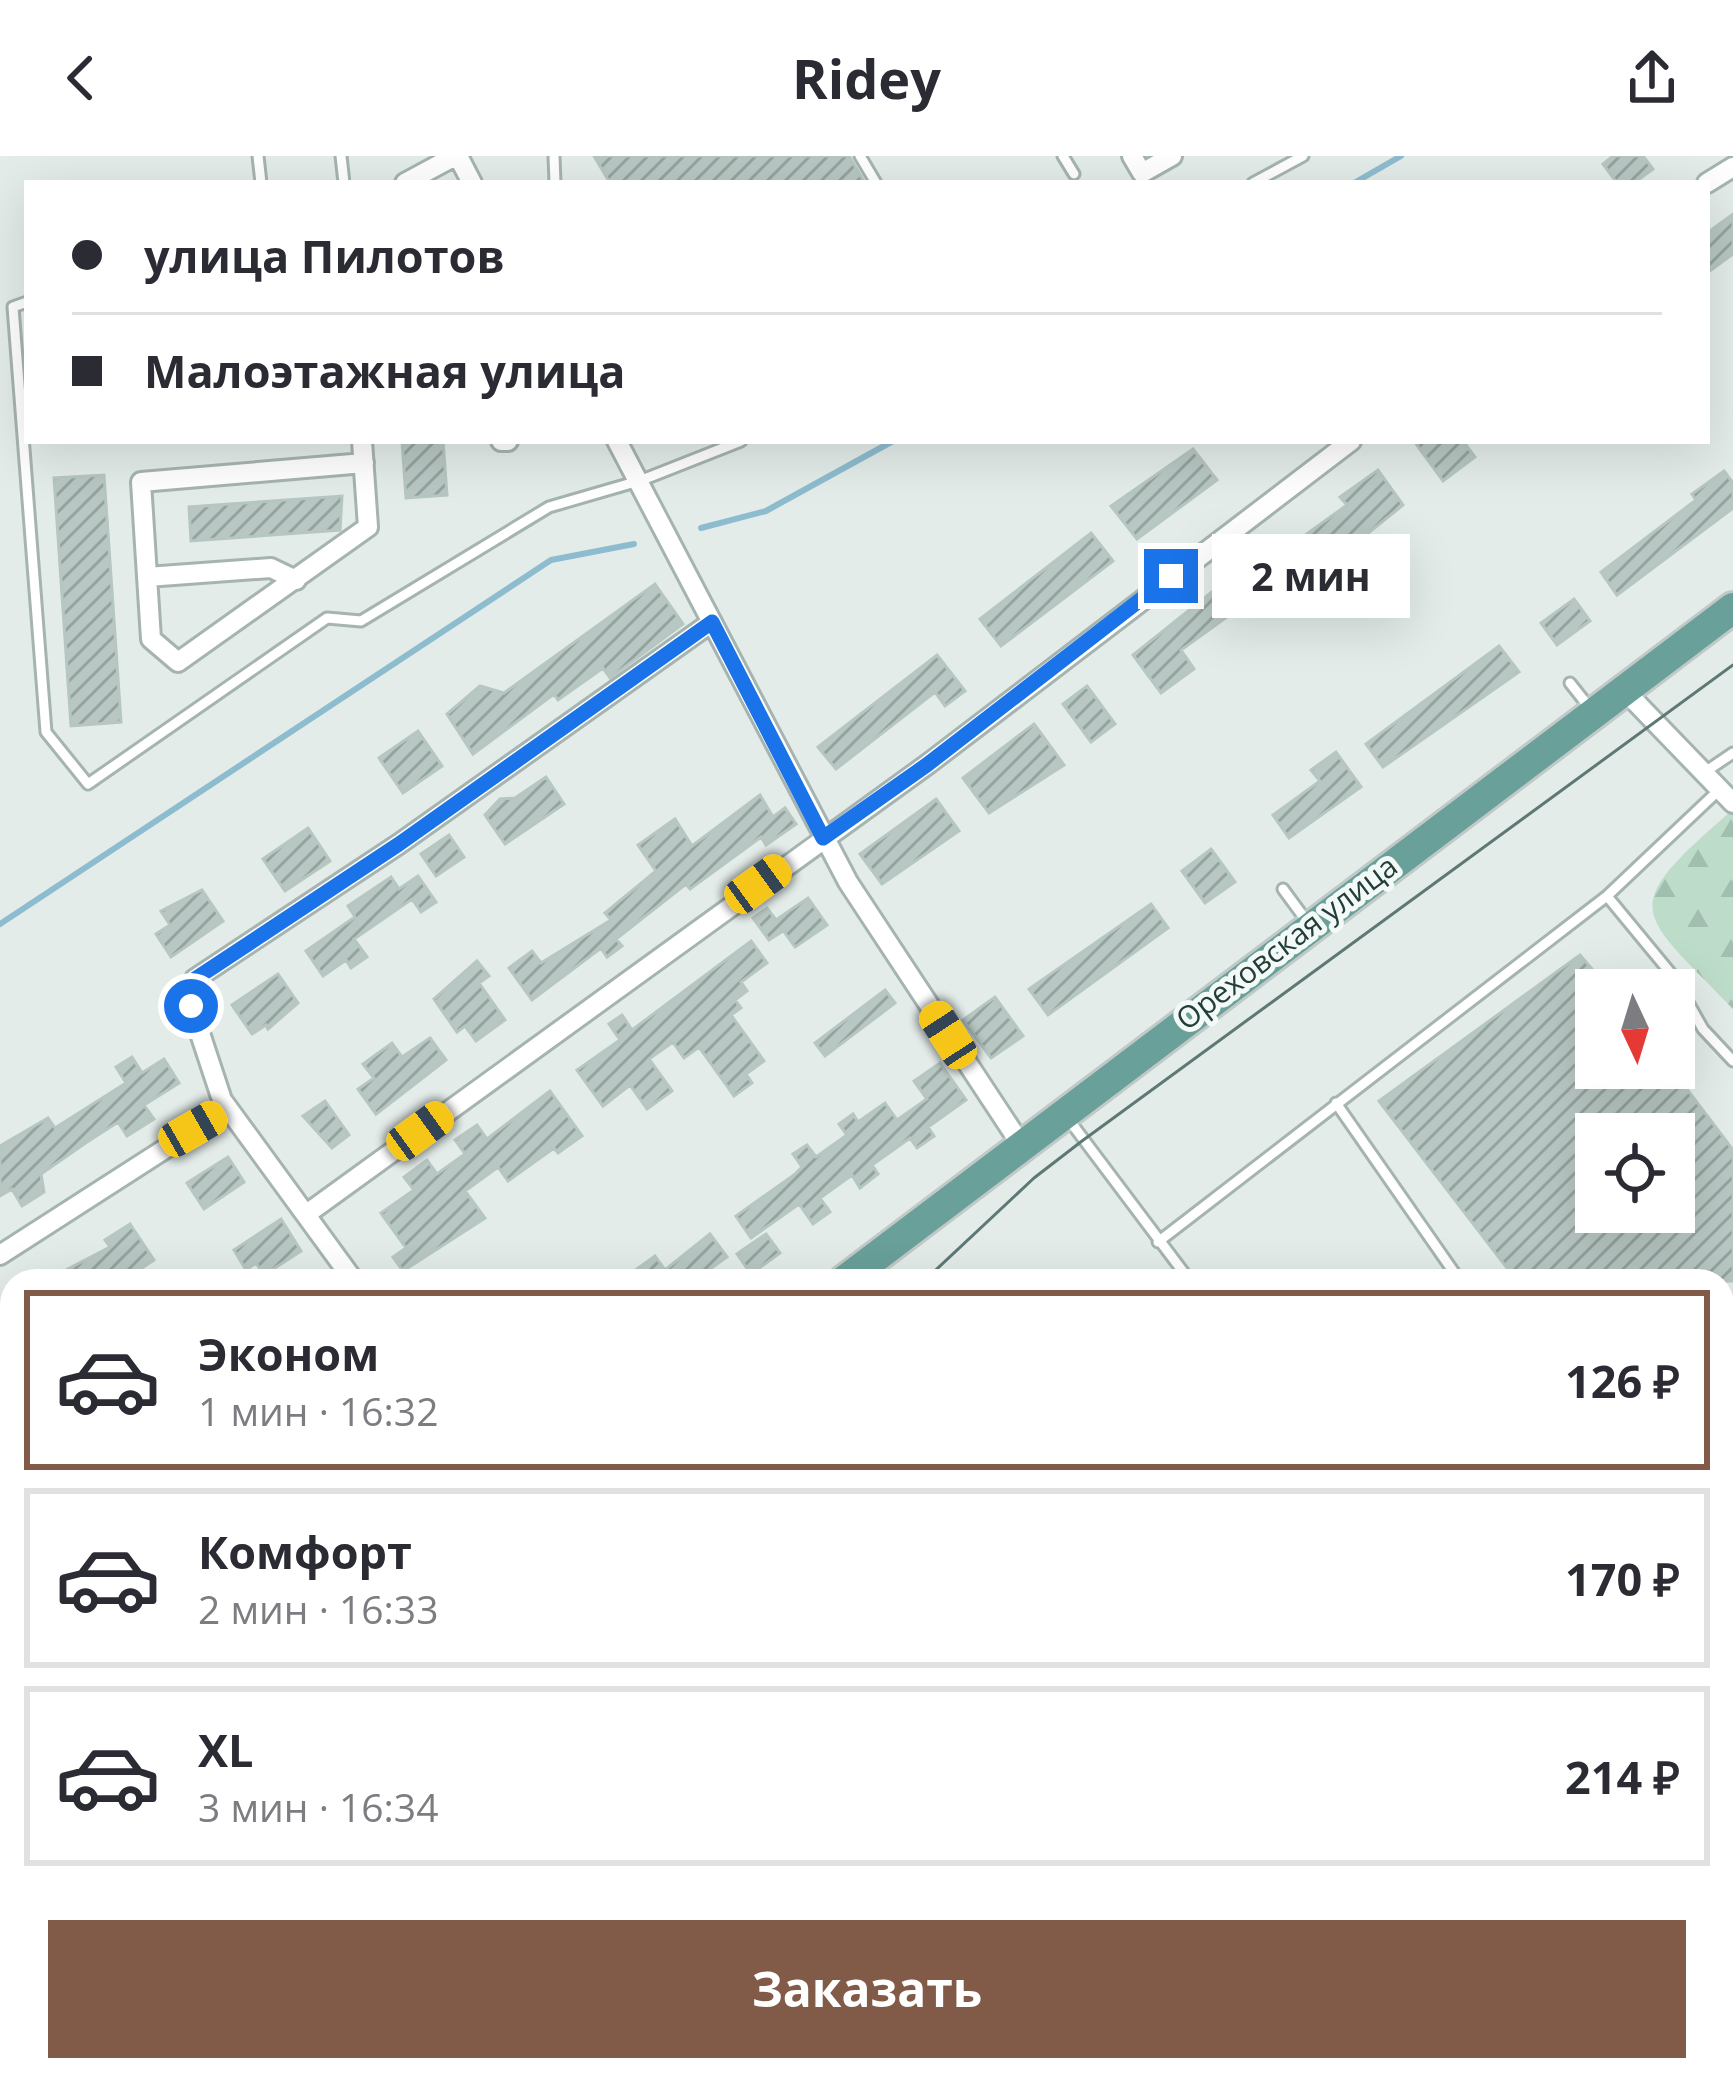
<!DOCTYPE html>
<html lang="ru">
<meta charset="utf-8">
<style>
body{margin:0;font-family:"Open Sans",sans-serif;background:#f7f7f7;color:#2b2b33;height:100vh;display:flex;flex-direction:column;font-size:45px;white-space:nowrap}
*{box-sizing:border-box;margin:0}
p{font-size:39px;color:#7c7c81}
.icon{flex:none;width:66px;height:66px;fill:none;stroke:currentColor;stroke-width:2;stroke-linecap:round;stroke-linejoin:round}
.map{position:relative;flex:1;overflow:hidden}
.side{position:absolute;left:0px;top:1113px;width:1734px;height:813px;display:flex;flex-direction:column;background:#fff;border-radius:36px 36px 0 0;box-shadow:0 12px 48px #0002}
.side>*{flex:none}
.guide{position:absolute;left:24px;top:24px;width:1686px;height:264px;border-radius:0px;box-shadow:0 12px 48px #0002;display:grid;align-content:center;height:264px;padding:0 48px;background:#fff}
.needle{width:78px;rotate:176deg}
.buttons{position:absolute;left:1575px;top:813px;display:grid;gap:24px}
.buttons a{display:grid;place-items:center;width:120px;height:120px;border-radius:0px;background:#fff;box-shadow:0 12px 48px #0002;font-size:60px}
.end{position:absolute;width:54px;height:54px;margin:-27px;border:15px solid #1a73e8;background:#fff;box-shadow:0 0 0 6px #fff}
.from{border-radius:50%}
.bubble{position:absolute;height:84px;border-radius:0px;background:#fff;box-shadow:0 12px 48px #0002;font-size:39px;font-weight:700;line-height:84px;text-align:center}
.car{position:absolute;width:36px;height:72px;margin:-36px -18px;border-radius:15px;box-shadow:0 0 9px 3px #0007;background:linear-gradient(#f5c518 24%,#345 0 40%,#f5c518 0 76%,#345 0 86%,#f5c518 0)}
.guide b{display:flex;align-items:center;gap:42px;height:114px;font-size:45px}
.guide b+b{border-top:3px solid #e1e1e2}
.guide i{width:30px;height:30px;background:#2b2b33}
ul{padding:21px 0 0;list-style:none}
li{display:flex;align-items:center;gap:36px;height:180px;margin:0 24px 18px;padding:0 24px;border:6px solid #e1e1e2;border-radius:0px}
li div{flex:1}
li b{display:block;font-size:45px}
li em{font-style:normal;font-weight:700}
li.selected{border-color:#825b48}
li>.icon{width:108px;height:108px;stroke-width:1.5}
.primary-button{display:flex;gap:24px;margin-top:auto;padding:24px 48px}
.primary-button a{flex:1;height:138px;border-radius:0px;background:#825b48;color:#fff;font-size:48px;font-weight:700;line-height:138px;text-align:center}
header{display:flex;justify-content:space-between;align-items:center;height:156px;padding:0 48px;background:#fff;font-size:54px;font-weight:700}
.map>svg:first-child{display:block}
.forest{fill:url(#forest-firs)}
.water{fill:url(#water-waves)}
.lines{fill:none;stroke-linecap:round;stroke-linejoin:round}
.stream{stroke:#8ebccf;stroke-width:6}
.building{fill:url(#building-hatch);stroke:#b6c6c1;stroke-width:3;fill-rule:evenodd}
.lane-casing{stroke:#a6b4b1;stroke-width:15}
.street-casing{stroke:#a6b4b1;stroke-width:24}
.secondary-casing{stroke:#a2b7b3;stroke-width:33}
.primary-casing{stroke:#c1c9c8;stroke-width:36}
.lane{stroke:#fff;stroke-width:9}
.street{stroke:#fff;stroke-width:18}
.secondary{stroke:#fff;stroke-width:27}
.primary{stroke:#69a099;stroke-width:30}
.tram{stroke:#5e7875;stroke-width:3}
.route{stroke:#1a73e8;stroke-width:15}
.labels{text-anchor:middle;stroke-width:10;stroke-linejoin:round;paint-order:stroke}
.street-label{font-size:30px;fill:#233d39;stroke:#f3f9f7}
</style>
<header><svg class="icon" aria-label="back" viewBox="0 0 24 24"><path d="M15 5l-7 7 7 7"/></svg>Ridey<svg class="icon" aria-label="share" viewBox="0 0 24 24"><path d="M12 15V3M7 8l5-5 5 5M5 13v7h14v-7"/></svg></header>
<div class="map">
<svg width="1733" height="1925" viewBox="0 0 1733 1925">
<defs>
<pattern id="forest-firs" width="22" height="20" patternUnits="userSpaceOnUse" patternTransform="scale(3)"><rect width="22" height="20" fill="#bddcca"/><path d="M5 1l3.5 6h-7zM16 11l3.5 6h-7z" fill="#a2beae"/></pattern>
<pattern id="water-waves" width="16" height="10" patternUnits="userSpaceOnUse" patternTransform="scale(3)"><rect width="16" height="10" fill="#8ebccf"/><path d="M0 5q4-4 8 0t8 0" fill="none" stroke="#749aa9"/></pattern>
<pattern id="building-hatch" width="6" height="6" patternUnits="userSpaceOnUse" patternTransform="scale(3)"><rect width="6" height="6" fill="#b8c7c3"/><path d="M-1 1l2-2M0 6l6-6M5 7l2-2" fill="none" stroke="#95a39f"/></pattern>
</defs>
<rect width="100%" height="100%" fill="#e3ece9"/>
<path class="forest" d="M 1730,656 L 1733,659 L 1733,853 C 1637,753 1616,755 1730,656 Z
M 1733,1257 L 1733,1925 L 1702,1925 L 1701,1914 L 1722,1914 L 1722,1266 Z"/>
<path class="water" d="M 1531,1914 L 1690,1914 L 1692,1925 L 1535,1925 Z"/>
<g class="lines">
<path class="stream" d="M 1354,27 L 1401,0
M 701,372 L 766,355 L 893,285
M 0,768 L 551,404 L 634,388"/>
</g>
<path class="building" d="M 594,0 L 849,0 L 865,27 L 610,27 Z
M 1613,0 L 1643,0 L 1653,13 L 1634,27 L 1617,27 L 1603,8 Z
M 1733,58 L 1733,98 L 1707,117 L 1707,77 Z
M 402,285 L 443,285 L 447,339 L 406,342 Z
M 1414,285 L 1463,285 L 1475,301 L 1443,325 Z
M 1193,293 L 1217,324 L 1137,383 L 1111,350 Z
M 1378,314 L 1403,349 L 1289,441 L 1259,400 L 1280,384 L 1286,393 L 1347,349 L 1340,341 Z
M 1724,315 L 1733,327 L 1733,352 L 1617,439 L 1601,416 L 1696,344 L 1692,338 Z
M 104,319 L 121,566 L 71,570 L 54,322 Z
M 342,340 L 340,374 L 191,385 L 189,351 Z
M 1091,377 L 1113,405 L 1001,490 L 980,463 Z
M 1227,424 L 1245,448 L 1181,494 L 1194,513 L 1161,537 L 1133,499 Z
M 655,428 L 683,468 L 610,522 L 603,512 L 558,544 L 554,538 L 473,598 L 447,558 L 480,530 L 504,537 Z
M 1574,443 L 1590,465 L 1557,489 L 1541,467 Z
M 1499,490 L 1519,516 L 1383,611 L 1366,588 Z
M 937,499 L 965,535 L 945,550 L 935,536 L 836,613 L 818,591 Z
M 1087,530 L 1115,568 L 1091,586 L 1063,548 Z
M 1034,568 L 1064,609 L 989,657 L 963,622 Z
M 418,575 L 442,610 L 403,637 L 379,602 Z
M 1336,596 L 1361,631 L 1289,682 L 1273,659 L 1320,625 L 1311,614 Z
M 546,621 L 564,648 L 505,688 L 485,659 L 500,643 L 515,642 Z
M 760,639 L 773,661 L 785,652 L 796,668 L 766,689 L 761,681 L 690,733 L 686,728 L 616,783 L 622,790 L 607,801 L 601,792 L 532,844 L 509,812 L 532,795 L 541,807 L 611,764 L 605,757 L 656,715 L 638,689 L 675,663 L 692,690 Z
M 936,643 L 959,675 L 882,728 L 860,698 Z
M 308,672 L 330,705 L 285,735 L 263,703 Z
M 449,679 L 464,701 L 436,720 L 421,698 Z
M 1211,693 L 1235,726 L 1205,747 L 1182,715 Z
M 418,720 L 436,746 L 421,756 L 412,743 L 354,783 L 367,801 L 351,812 L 346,804 L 323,820 L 306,795 L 355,761 L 348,750 L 391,721 L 399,733 Z
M 202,734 L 223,765 L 171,801 L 156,778 L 170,769 L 161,755 Z
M 808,742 L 827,769 L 795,791 L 780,770 L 783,775 L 769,784 L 753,762 L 767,752 L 776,764 Z
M 1151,748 L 1168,772 L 1048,859 L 1029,833 Z
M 751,785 L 767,807 L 741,826 L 747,835 L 735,844 L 741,852 L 731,859 L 764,905 L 746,918 L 752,927 L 734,940 L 699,891 L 684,902 L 673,886 L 649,903 L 672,935 L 647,953 L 630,929 L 603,950 L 577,914 L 620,884 L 609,868 L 622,859 L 632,874 Z
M 1580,799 L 1610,834 L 1596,834 L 1596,912 L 1671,912 L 1733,994 L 1733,1125 L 1517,1125 L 1379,945 ZM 1596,978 L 1674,978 L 1674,1056 L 1596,1056 Z
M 477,805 L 489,820 L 479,827 L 505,864 L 476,885 L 465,870 L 457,876 L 434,843 Z
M 278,818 L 298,847 L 268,873 L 266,869 L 252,878 L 232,849 Z
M 885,834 L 895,847 L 825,900 L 815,887 Z
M 995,841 L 1023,880 L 991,902 L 963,864 Z
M 430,882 L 446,904 L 376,958 L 358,933 L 374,922 L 363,908 L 392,887 L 402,901 Z
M 132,901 L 142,917 L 164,903 L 179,927 L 144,949 L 154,963 L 127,980 L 118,966 L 87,986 L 41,1018 L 44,1036 L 22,1050 L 12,1033 L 0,1040 L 0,990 L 48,962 L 55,972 L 126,927 L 116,911 Z
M 940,907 L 966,944 L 928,971 L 934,980 L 917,992 L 910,982 L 872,1009 L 878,1018 L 860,1032 L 852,1019 L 820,1042 L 830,1056 L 813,1068 L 799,1048 L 751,1082 L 736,1060 L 794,1019 L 802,1011 L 793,998 L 807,989 L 816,1001 L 847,979 L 839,968 L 853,958 L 858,966 L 885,947 L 897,964 L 927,943 L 914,925 Z
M 550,935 L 582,980 L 558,997 L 554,992 L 508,1025 L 498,1011 L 465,1035 L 485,1062 L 403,1115 L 393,1101 L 406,1092 L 381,1057 L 414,1034 L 404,1021 L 427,1004 L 437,1018 L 465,998 L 455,984 L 477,969 L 487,983 Z
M 325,945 L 349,979 L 332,992 L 303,960 Z
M 228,1001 L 244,1026 L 204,1053 L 187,1027 Z
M 281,1063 L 301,1095 L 264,1119 L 256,1107 L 246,1114 L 234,1094 Z
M 130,1068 L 154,1104 L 122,1125 L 45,1125 L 110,1091 L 105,1084 Z
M 710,1078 L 727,1101 L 703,1118 L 708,1125 L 620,1125 L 655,1100 L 665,1114 Z
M 766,1078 L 780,1097 L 751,1118 L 737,1098 Z"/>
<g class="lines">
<g class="lane-casing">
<path id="lane" d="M 258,0 L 261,27
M 341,0 L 344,27
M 554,0 L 555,27
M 860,0 L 876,27
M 1063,0 L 1074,18
M 1253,27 L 1303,0
M 27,146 L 13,151 L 46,576 L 88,628 L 327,462 L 361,465 L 549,351 L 642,324 L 741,285
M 1570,527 L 1589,551
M 1702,618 L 1733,597
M 1283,733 L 1308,767
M 1607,740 L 1673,820 L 1703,873 L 1733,905
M 1336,947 L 1460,1125
M 1066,960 L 1190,1125
M 1158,1086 L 1607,740 L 1719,634
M 1722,1221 L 1733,1212
M 0,1821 L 12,1816
M 27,1914 L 34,1925"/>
</g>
<g class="street-casing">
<path id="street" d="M 458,0 L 472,27
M 1132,0 L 1142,17 L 1172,0
M 405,27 L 455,0
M 1707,27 L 1733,11
M 362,285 L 368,371 L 178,506 L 151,483 L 141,326 L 364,307
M 501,285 L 508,285
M 617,285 L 848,726 L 1020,987
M 147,421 L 271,412 L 296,424
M 1625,535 L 1733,647
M 308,1057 L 928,608 L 1351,285
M 0,1099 L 227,953
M 354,1125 L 222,944 L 191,850 L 195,823 L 399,688 L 712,466
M 0,1467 L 12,1459
M 0,1833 L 12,1849
M 368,1925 L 368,1914
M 936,1925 L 937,1914
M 1172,1925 L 1173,1914
M 1450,1925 L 1451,1914"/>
</g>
<g class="secondary-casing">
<path id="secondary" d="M 625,1925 L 625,1914"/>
</g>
<g class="primary-casing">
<path id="primary" d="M 844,1125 L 1733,452
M 0,1878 L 12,1870"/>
</g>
<use href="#lane" class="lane"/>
<use href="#street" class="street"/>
<use href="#secondary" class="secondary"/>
<use href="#primary" class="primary"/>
<path class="tram" d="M 924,1125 L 1034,1022 L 1082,985 L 1733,509
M 686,1925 L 686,1914
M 747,1925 L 763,1914"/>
</g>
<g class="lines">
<path class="route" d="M 191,850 L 195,823 L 399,688 L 712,466 L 823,682 L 928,608 L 1171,420"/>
</g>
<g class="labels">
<g class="street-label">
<text transform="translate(1287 787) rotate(-37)" y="10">Ореховская улица</text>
</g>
</g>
</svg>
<div class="buttons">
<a><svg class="needle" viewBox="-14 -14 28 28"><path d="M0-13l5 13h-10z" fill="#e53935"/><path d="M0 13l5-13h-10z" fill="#7c7c81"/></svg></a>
<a><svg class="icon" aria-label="locate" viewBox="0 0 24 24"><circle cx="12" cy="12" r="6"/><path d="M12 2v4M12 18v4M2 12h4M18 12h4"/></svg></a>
</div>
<i class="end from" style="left:191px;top:850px"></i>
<i class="end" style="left:1171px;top:420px"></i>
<div class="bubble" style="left:1212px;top:378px;width:198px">2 мин</div>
<i class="car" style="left:758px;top:728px;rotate:54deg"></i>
<i class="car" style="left:948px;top:879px;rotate:327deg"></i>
<i class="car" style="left:193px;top:973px;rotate:60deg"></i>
<i class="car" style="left:420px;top:975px;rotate:54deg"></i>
<div class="guide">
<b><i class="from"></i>улица Пилотов</b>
<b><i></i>Малоэтажная улица</b>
</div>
<section class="side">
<ul>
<li class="selected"><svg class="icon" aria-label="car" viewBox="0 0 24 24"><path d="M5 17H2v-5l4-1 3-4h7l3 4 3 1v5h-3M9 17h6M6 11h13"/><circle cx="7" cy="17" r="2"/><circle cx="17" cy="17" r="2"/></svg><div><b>Эконом</b><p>1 мин · 16:32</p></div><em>126 ₽</em></li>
<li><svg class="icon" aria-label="car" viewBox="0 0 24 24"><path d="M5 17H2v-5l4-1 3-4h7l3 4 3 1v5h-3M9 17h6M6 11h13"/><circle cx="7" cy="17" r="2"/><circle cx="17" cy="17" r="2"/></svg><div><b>Комфорт</b><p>2 мин · 16:33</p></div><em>170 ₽</em></li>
<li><svg class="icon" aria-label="car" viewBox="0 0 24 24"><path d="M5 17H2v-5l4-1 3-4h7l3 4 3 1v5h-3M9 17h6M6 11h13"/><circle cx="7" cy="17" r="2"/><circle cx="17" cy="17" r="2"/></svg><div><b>XL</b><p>3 мин · 16:34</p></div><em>214 ₽</em></li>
</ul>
<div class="primary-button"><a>Заказать</a></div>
</section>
</div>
